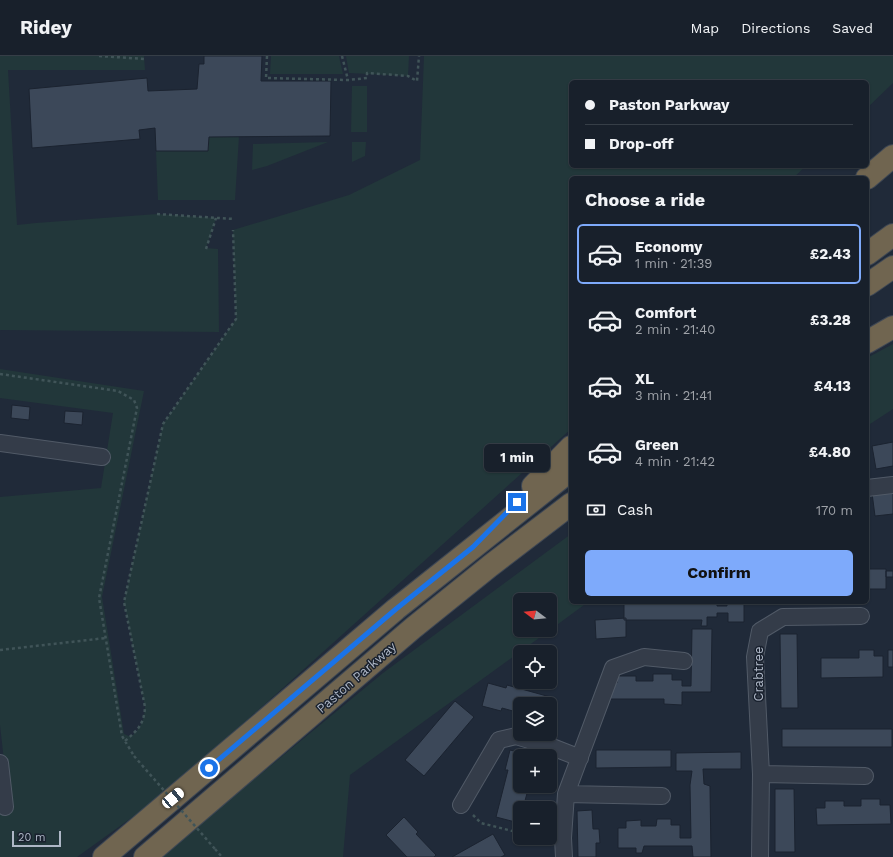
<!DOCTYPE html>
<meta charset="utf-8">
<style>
body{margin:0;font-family:"Work Sans",sans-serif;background:#212833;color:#f1f3f6;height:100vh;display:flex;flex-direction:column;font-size:15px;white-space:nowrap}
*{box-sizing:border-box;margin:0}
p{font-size:13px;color:#9fa3a9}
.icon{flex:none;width:22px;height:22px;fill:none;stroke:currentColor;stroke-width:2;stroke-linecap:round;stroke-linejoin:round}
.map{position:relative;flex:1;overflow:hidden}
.drawer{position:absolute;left:569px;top:120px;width:300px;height:428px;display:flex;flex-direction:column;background:#18202b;border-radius:6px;box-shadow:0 1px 3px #0004,0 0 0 1px #363e47}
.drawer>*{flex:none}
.top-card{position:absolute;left:569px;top:24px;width:300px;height:88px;border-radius:6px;box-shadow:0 1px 3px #0004,0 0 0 1px #363e47;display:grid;align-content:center;height:88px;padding:0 16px;background:#18202b}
.needle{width:26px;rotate:286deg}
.controls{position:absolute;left:513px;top:537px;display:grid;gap:8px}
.controls a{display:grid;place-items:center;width:44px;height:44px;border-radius:6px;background:#18202b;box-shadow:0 1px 3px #0004,0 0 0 1px #363e47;font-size:20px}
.scale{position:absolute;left:12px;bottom:10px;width:49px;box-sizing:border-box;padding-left:4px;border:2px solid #aeb7c6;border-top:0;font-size:11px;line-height:14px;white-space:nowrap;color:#aeb7c6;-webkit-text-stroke:3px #19212e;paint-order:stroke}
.end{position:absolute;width:18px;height:18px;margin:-9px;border:5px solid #1a73e8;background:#fff;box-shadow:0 0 0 2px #fff}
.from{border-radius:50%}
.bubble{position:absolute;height:28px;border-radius:6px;background:#18202b;box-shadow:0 1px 3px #0004,0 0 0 1px #363e47;font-size:13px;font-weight:700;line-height:28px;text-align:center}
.car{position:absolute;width:12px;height:24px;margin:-12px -6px;border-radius:5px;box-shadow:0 0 3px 1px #0007;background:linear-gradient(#fff 24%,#345 0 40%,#fff 0 76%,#345 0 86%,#fff 0)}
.top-card b{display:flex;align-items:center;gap:14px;height:38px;font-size:15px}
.top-card b+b{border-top:1px solid #363e47}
.top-card i{width:10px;height:10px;background:#f1f3f6}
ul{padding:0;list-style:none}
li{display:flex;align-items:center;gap:12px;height:60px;margin:0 8px 6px;padding:0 8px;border:2px solid transparent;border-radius:6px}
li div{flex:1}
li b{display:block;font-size:15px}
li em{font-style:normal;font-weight:700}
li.selected{border-color:#7eaafb}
li>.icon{width:36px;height:36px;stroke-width:1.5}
h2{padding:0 16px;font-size:18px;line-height:48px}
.pay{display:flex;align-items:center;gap:10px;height:44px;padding:0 16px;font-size:15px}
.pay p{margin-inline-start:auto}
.cta{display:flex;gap:8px;margin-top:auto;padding:8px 16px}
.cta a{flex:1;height:46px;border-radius:6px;background:#7eaafb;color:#111;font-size:16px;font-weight:700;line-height:46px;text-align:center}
header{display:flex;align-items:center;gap:24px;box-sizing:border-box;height:56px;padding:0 20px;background:#18202b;border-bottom:1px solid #363e47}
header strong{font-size:19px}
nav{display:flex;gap:22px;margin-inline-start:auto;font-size:14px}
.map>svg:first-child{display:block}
.green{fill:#22373a}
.building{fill:#3c4859;stroke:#1b2330}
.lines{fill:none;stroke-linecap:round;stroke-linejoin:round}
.minor-casing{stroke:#515a67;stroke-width:18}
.highway-casing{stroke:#3e4754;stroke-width:24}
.path{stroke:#405458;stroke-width:2.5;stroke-dasharray:3 3;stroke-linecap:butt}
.minor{stroke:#343c49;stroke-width:16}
.highway{stroke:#706550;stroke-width:22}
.path-bridge{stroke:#405458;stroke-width:2.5;stroke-dasharray:3 3;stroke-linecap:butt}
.route{stroke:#1a73e8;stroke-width:5}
.labels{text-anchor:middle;stroke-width:3;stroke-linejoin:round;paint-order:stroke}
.street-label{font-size:13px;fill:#aeb7c6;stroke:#19212e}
</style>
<header>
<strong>Ridey</strong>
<nav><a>Map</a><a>Directions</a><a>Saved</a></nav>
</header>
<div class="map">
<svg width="893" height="801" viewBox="0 0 893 801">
<rect width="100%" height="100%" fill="#202a39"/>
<path class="green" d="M 0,0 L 144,0 L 145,14 L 8,14 L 17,169 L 36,167 L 157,158 L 216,162 L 206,192 L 218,193 L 219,276 L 0,274 Z
M 271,0 L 339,0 L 343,18 L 270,18 Z
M 346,0 L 409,0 L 408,20 L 349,17 Z
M 424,0 L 893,0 L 893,27 L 867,52 L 867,26 L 571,26 L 571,110 L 806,110 L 793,122 L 571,122 L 571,373 L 166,737 L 77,801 L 0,801 L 0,751 L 9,750 L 0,669 L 0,441 L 101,432 L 113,357 L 0,342 L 0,313 L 144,335 L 102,541 L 124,678 L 131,681 C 141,671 144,665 145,651 L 124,546 L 163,368 L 236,263 L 233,174 L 349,139 L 420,104 Z
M 352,30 L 367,30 L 367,76 L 351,76 Z
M 239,80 L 235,144 L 158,144 L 156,95 L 207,95 L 209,81 Z
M 328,86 L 267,110 L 252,114 L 253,88 Z
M 352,86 L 366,86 L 365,100 L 352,106 Z
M 893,288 L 893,353 L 867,370 L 867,302 Z
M 571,478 L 571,546 L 588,546 L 550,574 L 550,544 L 520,544 L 520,574 L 550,574 L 350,719 L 343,801 L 160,801 L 383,617 Z"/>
<path class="building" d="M 204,0 L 262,0 L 261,25 L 331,25 L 330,80 L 209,81 L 208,95 L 156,95 L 155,72 L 139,74 L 140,83 L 32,92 L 29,33 L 147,22 L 148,35 L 197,33 L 199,8 L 204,8 Z
M 12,349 L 30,351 L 29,364 L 11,362 Z
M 65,355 L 83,356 L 82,369 L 64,367 Z
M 893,386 L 893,410 L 876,413 L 872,390 Z
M 893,434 L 893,458 L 875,460 L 872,437 Z
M 867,513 L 886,513 L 886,533 L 867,533 Z
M 886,515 L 893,515 L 893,521 L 886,521 Z
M 624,546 L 717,546 L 717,550 L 727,550 L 727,546 L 744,546 L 744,566 L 728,566 L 728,557 L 717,557 L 717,561 L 707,561 L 707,570 L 701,570 L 702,564 L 624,564 Z
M 626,562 L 626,581 L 596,583 L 595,564 Z
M 692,573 L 712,573 L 711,636 L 682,636 L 682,649 L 664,648 L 664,643 L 608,643 L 608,627 L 617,627 L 617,620 L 636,620 L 636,625 L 653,625 L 653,618 L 672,618 L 672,624 L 682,624 L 682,630 L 691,630 Z
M 780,578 L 797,578 L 798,652 L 781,652 Z
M 859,594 L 874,594 L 874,600 L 883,600 L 883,621 L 821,622 L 821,602 L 859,602 Z
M 888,594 L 893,594 L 893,611 L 888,611 Z
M 488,627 L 506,632 L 507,629 L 554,642 L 550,656 L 550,648 L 520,648 L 520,657 L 502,652 L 501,655 L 482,650 Z
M 455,645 L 474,661 L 424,720 L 405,704 Z
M 782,673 L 892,673 L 892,691 L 782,691 Z
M 510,694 L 533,700 L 520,700 L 520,730 L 529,730 L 523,752 L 520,752 L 519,767 L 496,761 L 508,714 L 505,714 Z
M 596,694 L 671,694 L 671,711 L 596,712 Z
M 741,696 L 741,713 L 703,713 L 704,728 L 710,730 L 711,801 L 693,801 L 692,790 L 644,790 L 642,797 L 636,797 L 636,792 L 618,792 L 618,772 L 626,772 L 626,765 L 641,764 L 641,770 L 656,770 L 657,763 L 671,763 L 671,769 L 680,769 L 680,782 L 691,782 L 690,729 L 692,715 L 676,715 L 676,697 Z
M 775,733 L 794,733 L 795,796 L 775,796 Z
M 861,743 L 880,743 L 880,749 L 890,749 L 891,768 L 817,769 L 816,752 L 825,752 L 825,745 L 844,745 L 844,750 L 861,750 Z
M 592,754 L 593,773 L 599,773 L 600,787 L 596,787 L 596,801 L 578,801 L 577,755 Z
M 404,761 L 418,776 L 416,778 L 436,799 L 434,801 L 407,801 L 386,779 Z
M 493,778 L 505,799 L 501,801 L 452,801 Z"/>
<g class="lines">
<g class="minor-casing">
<path id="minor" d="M 0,387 L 102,401
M 867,432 L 893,429
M 0,707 L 5,751
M 761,718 L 865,720
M 566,738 L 662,740
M 461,749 L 499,684 L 516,680 L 552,691 L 580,702
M 564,801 L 563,782 L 566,738 L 613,612 L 644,601 L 684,605
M 760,801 L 761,718 L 755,601 L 760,575 L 783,561 L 861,560"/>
</g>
<g class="highway-casing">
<path id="highway" d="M 867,122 L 893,100
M 867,198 L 893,179
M 867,229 L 893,211
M 867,286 L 893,271
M 533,430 L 571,391
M 104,801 L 396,553 L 571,414
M 145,801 L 413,572 L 490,510 L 571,448"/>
</g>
<path class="path" d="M 99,0 L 145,3
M 267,0 L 266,22 L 348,24 L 367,22 L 367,17 L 408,20 L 417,25 L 419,0
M 342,0 L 348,24
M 157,158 L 234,163
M 206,193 L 216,162
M 0,318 L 118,335 L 134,344 L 137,352 L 99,542 L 122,680 L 134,700
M 0,594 L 106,582
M 125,685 C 138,674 144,668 145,651 L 124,546 L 163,368 L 236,263 L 233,174
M 473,759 L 481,767 L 520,777
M 215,793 L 222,801"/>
<use href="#minor" class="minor"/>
<use href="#highway" class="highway"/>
<path class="path-bridge" d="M 134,700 L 215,793"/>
</g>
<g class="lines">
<path class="route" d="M 209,712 L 396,553 L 473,491 L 517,446"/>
</g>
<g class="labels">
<g class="street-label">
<text transform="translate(758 618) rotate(-90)" y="5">Crabtree</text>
<text transform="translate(356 621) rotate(-41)" y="5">Paston Parkway</text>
</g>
</g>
</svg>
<div class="controls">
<a><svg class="needle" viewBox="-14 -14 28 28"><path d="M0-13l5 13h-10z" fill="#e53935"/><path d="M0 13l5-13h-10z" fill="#9fa3a9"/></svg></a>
<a><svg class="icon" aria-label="locate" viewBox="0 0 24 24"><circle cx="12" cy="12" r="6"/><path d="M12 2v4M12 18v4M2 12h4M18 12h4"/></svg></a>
<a><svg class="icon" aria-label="layers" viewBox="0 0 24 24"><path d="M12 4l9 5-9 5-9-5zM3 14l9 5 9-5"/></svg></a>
<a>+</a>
<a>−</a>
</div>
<div class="scale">20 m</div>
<i class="end from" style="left:209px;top:712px"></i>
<i class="end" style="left:517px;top:446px"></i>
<div class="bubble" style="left:484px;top:388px;width:66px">1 min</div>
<i class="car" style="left:173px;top:742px;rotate:50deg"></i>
<div class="top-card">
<b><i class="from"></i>Paston Parkway</b>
<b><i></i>Drop-off</b>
</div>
<section class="drawer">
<h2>Choose a ride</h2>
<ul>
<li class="selected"><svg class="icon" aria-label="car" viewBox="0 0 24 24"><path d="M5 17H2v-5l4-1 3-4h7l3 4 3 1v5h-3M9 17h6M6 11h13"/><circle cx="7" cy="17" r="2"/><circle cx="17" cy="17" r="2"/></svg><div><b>Economy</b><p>1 min · 21:39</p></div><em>£2.43</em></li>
<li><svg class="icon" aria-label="car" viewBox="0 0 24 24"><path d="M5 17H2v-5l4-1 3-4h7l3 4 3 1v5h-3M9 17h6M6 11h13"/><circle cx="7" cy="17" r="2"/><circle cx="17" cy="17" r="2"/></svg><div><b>Comfort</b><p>2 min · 21:40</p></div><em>£3.28</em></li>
<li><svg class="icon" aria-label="car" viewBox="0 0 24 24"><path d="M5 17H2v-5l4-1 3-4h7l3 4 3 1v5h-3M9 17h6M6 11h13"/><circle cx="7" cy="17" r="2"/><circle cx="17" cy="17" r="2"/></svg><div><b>XL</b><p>3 min · 21:41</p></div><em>£4.13</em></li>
<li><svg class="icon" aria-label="car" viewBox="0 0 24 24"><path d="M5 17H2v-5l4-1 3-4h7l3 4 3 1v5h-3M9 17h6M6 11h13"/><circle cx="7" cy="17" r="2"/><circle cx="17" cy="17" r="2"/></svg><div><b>Green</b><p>4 min · 21:42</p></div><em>£4.80</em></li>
</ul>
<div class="pay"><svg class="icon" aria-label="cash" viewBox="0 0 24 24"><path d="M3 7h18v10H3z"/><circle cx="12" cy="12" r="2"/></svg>Cash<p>170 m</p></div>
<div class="cta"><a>Confirm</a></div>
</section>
</div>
